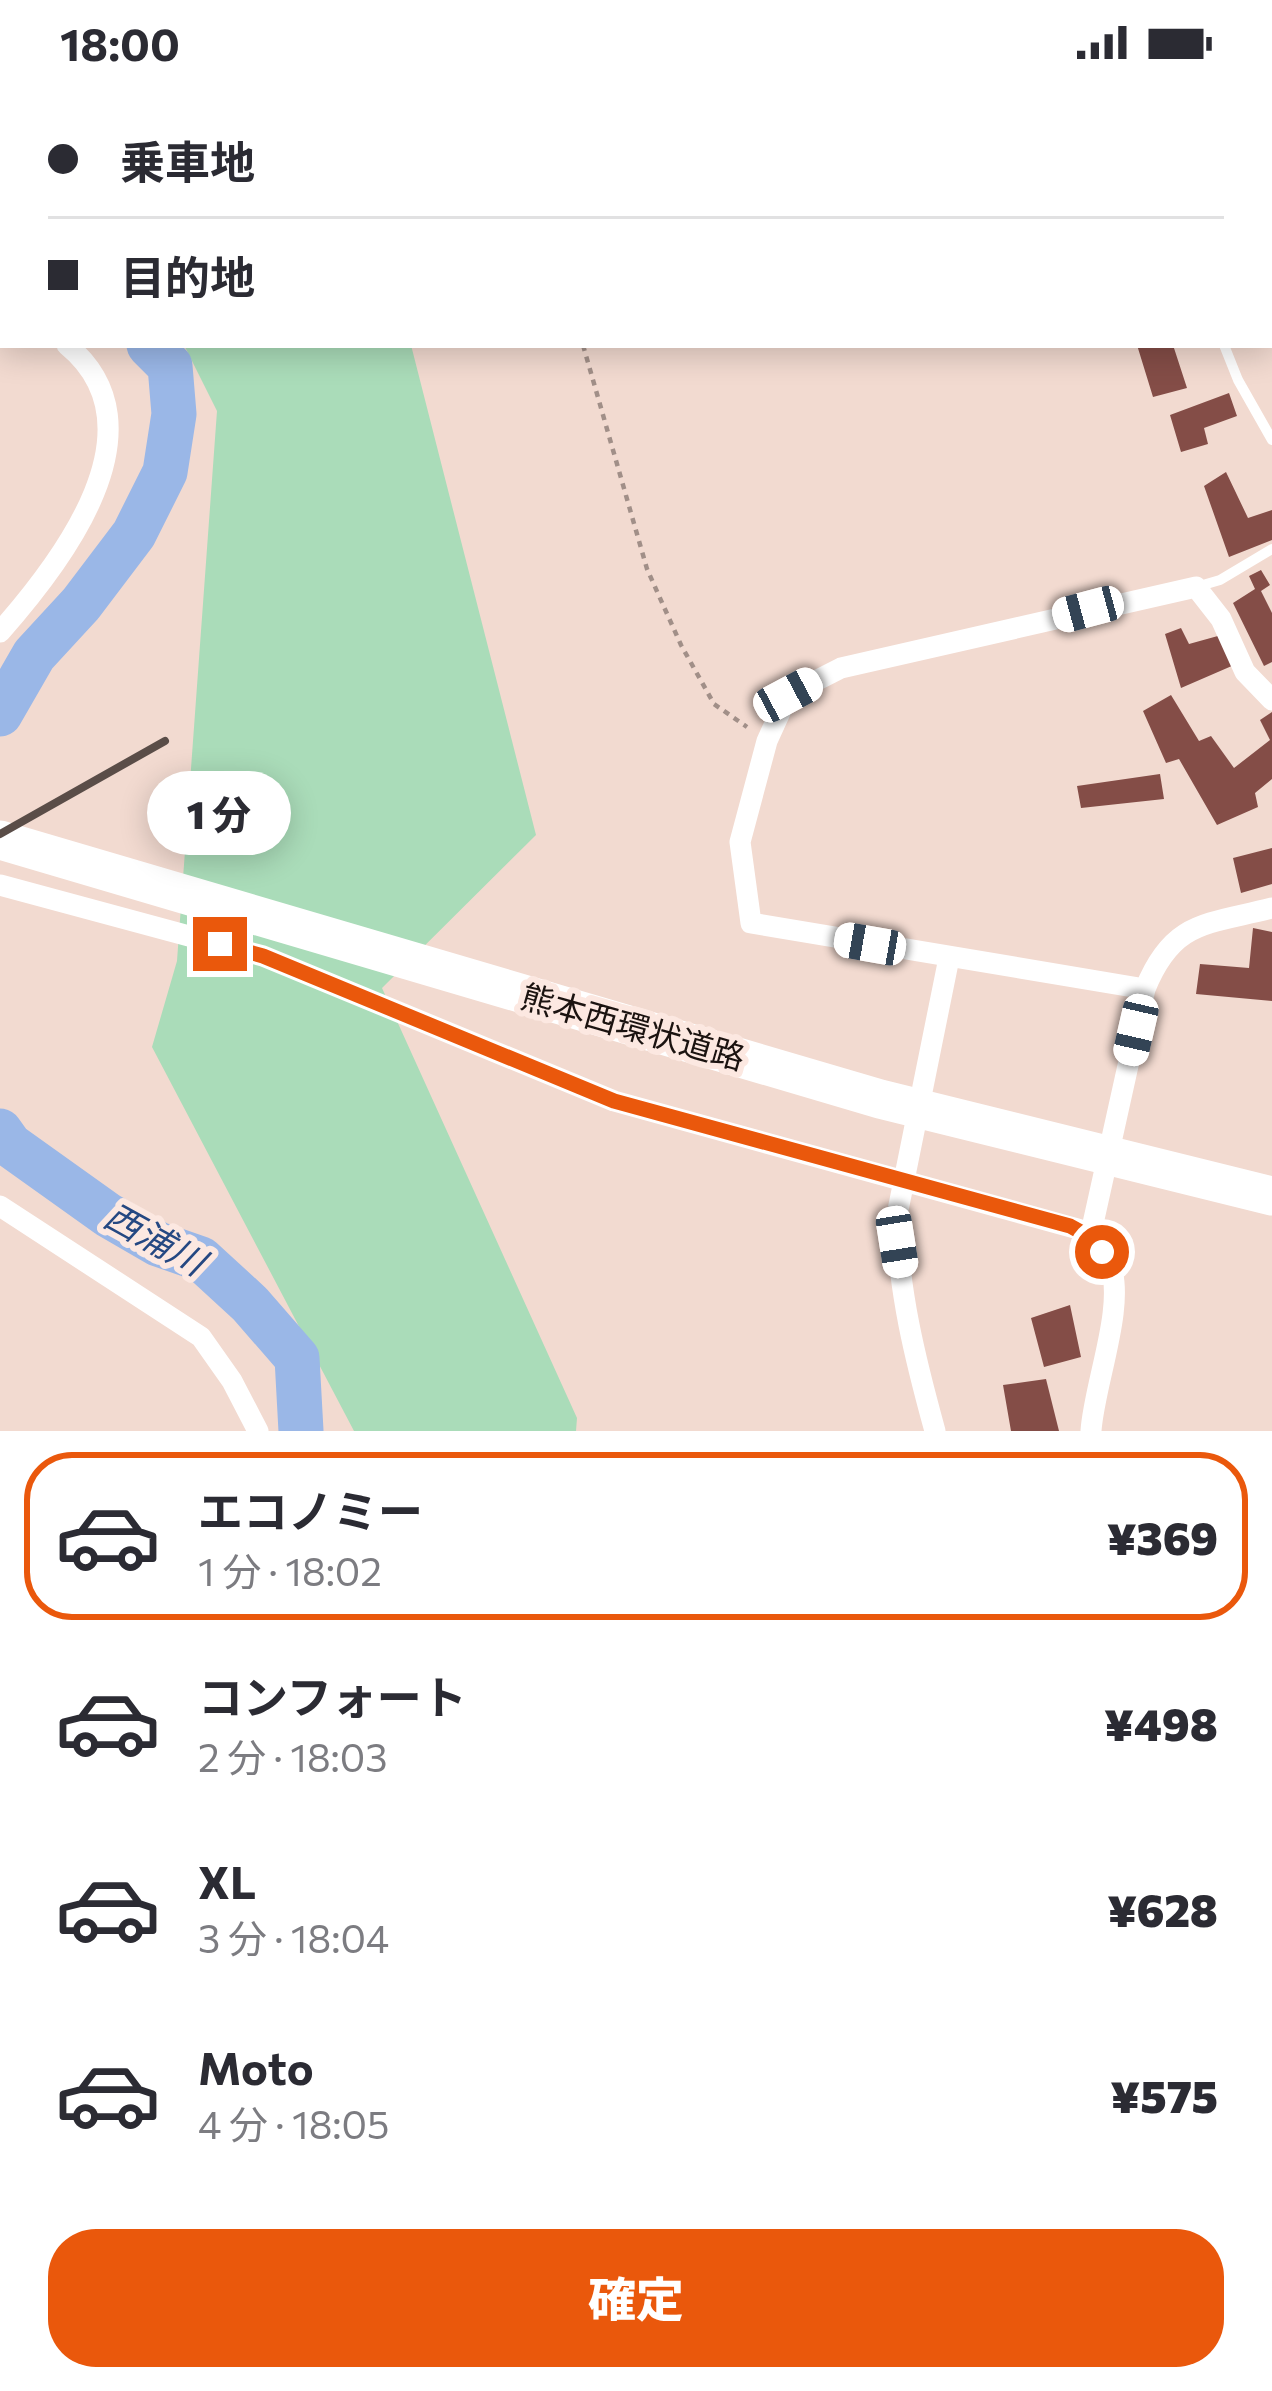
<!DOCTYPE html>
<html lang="ja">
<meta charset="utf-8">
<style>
body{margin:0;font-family:Commissioner,"Noto Sans JP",sans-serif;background:#f7f7f7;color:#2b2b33;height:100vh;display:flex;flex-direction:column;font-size:45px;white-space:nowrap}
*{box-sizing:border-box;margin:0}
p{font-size:39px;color:#7c7c81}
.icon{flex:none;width:66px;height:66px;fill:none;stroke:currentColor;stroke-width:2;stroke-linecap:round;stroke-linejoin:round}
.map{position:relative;height:1347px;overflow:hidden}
.panel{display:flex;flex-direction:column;background:#fff;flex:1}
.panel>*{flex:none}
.top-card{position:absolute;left:0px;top:0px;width:1272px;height:264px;box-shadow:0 6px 30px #0003;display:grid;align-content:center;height:264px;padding:0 48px;background:#fff}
.end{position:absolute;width:54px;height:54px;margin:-27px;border:15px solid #ea580c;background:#fff;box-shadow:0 0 0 6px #fff}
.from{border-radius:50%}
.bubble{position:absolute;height:84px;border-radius:42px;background:#fff;box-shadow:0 6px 30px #0003;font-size:39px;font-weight:800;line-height:84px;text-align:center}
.car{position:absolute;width:36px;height:72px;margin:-36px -18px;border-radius:15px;box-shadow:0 0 9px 3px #0007;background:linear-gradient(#fff 24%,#345 0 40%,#fff 0 76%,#345 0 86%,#fff 0)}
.top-card b{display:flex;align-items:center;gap:42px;height:114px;font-size:45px}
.top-card b+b{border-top:3px solid #e1e1e2}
.top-card i{width:30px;height:30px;background:#2b2b33}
ul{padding:21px 0 0;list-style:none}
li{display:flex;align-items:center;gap:36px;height:168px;margin:0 24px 18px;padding:0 24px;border:6px solid transparent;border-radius:48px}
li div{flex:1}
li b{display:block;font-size:45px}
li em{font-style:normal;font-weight:800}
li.selected{border-color:#ea580c}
li>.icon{width:108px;height:108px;stroke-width:1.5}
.action{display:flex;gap:24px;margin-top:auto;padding:24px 48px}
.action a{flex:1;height:138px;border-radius:48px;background:#ea580c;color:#fff;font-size:48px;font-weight:800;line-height:138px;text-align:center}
.status{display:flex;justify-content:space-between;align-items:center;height:84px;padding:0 60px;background:#fff;direction:ltr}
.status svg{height:33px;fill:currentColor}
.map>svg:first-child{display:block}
.green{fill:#aadcb9}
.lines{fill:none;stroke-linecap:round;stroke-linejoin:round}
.river{stroke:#9ab7e7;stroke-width:45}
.building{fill:#844d47}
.path{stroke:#a18f88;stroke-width:4.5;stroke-dasharray:6 6;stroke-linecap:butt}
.lane{stroke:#fff;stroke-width:10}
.street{stroke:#fff;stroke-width:21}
.highway{stroke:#fff;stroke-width:39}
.rail{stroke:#5a4d48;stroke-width:8}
.route{stroke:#ea580c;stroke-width:15}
.labels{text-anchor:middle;stroke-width:12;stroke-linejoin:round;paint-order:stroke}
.street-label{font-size:33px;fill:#1b1310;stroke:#fce8e1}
.water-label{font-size:36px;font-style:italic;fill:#254882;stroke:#fce8e1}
</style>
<div class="status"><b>18:00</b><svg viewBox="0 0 49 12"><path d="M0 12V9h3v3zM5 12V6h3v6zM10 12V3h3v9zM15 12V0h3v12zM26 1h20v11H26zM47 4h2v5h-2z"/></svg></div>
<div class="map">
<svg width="1272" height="1347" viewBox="0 0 1272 1347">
<rect width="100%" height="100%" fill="#f2dad0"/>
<path class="green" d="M 0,0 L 406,0 L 3,3 L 3,55 Z
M 184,261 L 411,261 L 536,751 L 382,904 L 577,1334 L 576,1347 L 354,1347 L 152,963 L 177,877 L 217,327 Z"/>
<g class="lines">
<path class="river" d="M 0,168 L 3,169
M 0,630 L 34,571 L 81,520 L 134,450 L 165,388 L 174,330 L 170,282 L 149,261
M 0,1047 L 10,1061 L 108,1131 L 158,1160 L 201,1175 L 250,1220 L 297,1274 L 301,1347"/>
</g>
<path class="building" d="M 1137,261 L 1173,261 L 1187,304 L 1153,313 Z
M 1229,309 L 1237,332 L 1204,344 L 1208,360 L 1181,368 L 1170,331 Z
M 1226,388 L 1248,434 L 1272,426 L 1272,456 L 1229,473 L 1204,402 Z
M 1261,486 L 1270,501 L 1261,507 L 1272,529 L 1272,578 L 1264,582 L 1233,519 L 1255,505 L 1249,492 Z
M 1181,544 L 1189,560 L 1225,550 L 1241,578 L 1181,604 L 1165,550 Z
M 1171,611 L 1199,657 L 1211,652 L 1234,684 L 1270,656 L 1260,636 L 1272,628 L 1272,695 L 1255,709 L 1258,723 L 1217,741 L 1179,675 L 1166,679 L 1143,627 Z
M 1160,690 L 1164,715 L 1081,724 L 1077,702 Z
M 1272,764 L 1272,800 L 1241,809 L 1233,774 Z
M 1253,844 L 1272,848 L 1272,917 L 1196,910 L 1200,880 L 1249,884 Z
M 1070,1221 L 1081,1273 L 1044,1283 L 1031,1234 Z
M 1046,1295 L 1059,1347 L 1011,1347 L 1003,1301 Z"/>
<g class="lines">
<path class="path" d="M 746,0 L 746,3
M 583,261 L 647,485 L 681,561 L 714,620 L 747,643"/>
<path class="lane" d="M 1120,0 L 1122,3
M 1224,261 L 1238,296 L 1272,356
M 1196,503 L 1220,496 L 1272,465"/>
<path class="street" d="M 0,213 L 3,214
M 0,548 C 61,479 167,343 67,261
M 0,801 L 263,872 L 614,1017 L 1078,1145 C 1090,1153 1105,1166 1110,1180 C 1126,1222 1094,1300 1091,1347
M 1145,905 L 751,839 L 740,758 L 767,657 L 788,611 L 841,584 L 1196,503 L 1221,535 L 1245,588 L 1272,616
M 0,1122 L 201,1253 L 232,1297 L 258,1347
M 1090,1153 L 1145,905 C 1173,836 1206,841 1272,824
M 935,1347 C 916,1278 897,1203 897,1131 L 949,874"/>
<path class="highway" d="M 0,756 L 880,1015 L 1272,1112"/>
<path class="rail" d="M 0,750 L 165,657"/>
</g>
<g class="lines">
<path class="route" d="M 220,860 L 263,872 L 614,1017 L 1070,1142 L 1090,1153 L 1102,1168"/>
</g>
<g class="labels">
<g class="street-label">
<text transform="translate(633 943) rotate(16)" y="12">熊本西環状道路</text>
</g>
<g class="water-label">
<text transform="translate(155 1155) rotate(29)" y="13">西浦川</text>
</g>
</g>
</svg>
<i class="end from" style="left:1102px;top:1168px"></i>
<i class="end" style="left:220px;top:860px"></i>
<div class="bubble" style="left:147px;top:687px;width:144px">1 分</div>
<i class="car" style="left:1088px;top:525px;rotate:255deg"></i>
<i class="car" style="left:788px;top:611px;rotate:62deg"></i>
<i class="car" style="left:870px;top:860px;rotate:280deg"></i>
<i class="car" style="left:1136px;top:946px;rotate:193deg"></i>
<i class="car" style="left:897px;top:1158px;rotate:171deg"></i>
<div class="top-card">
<b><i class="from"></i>乗車地</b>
<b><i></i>目的地</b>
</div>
</div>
<section class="panel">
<ul>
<li class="selected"><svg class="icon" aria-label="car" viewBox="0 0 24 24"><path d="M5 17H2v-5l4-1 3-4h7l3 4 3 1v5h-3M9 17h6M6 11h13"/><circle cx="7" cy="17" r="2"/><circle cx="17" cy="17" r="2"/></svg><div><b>エコノミー</b><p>1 分 · 18:02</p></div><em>¥369</em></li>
<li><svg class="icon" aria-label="car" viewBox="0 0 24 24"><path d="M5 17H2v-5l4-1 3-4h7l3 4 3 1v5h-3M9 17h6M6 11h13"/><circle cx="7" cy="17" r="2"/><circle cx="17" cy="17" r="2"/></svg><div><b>コンフォート</b><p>2 分 · 18:03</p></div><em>¥498</em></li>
<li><svg class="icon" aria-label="car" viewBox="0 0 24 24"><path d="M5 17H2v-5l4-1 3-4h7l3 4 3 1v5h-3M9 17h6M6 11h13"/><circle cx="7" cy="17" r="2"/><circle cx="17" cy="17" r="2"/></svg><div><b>XL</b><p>3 分 · 18:04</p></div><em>¥628</em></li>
<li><svg class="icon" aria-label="car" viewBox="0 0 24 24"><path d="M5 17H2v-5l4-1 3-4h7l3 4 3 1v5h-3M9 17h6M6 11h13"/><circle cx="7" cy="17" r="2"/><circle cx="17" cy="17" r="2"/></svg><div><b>Moto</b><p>4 分 · 18:05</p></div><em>¥575</em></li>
</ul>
<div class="action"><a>確定</a></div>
</section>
